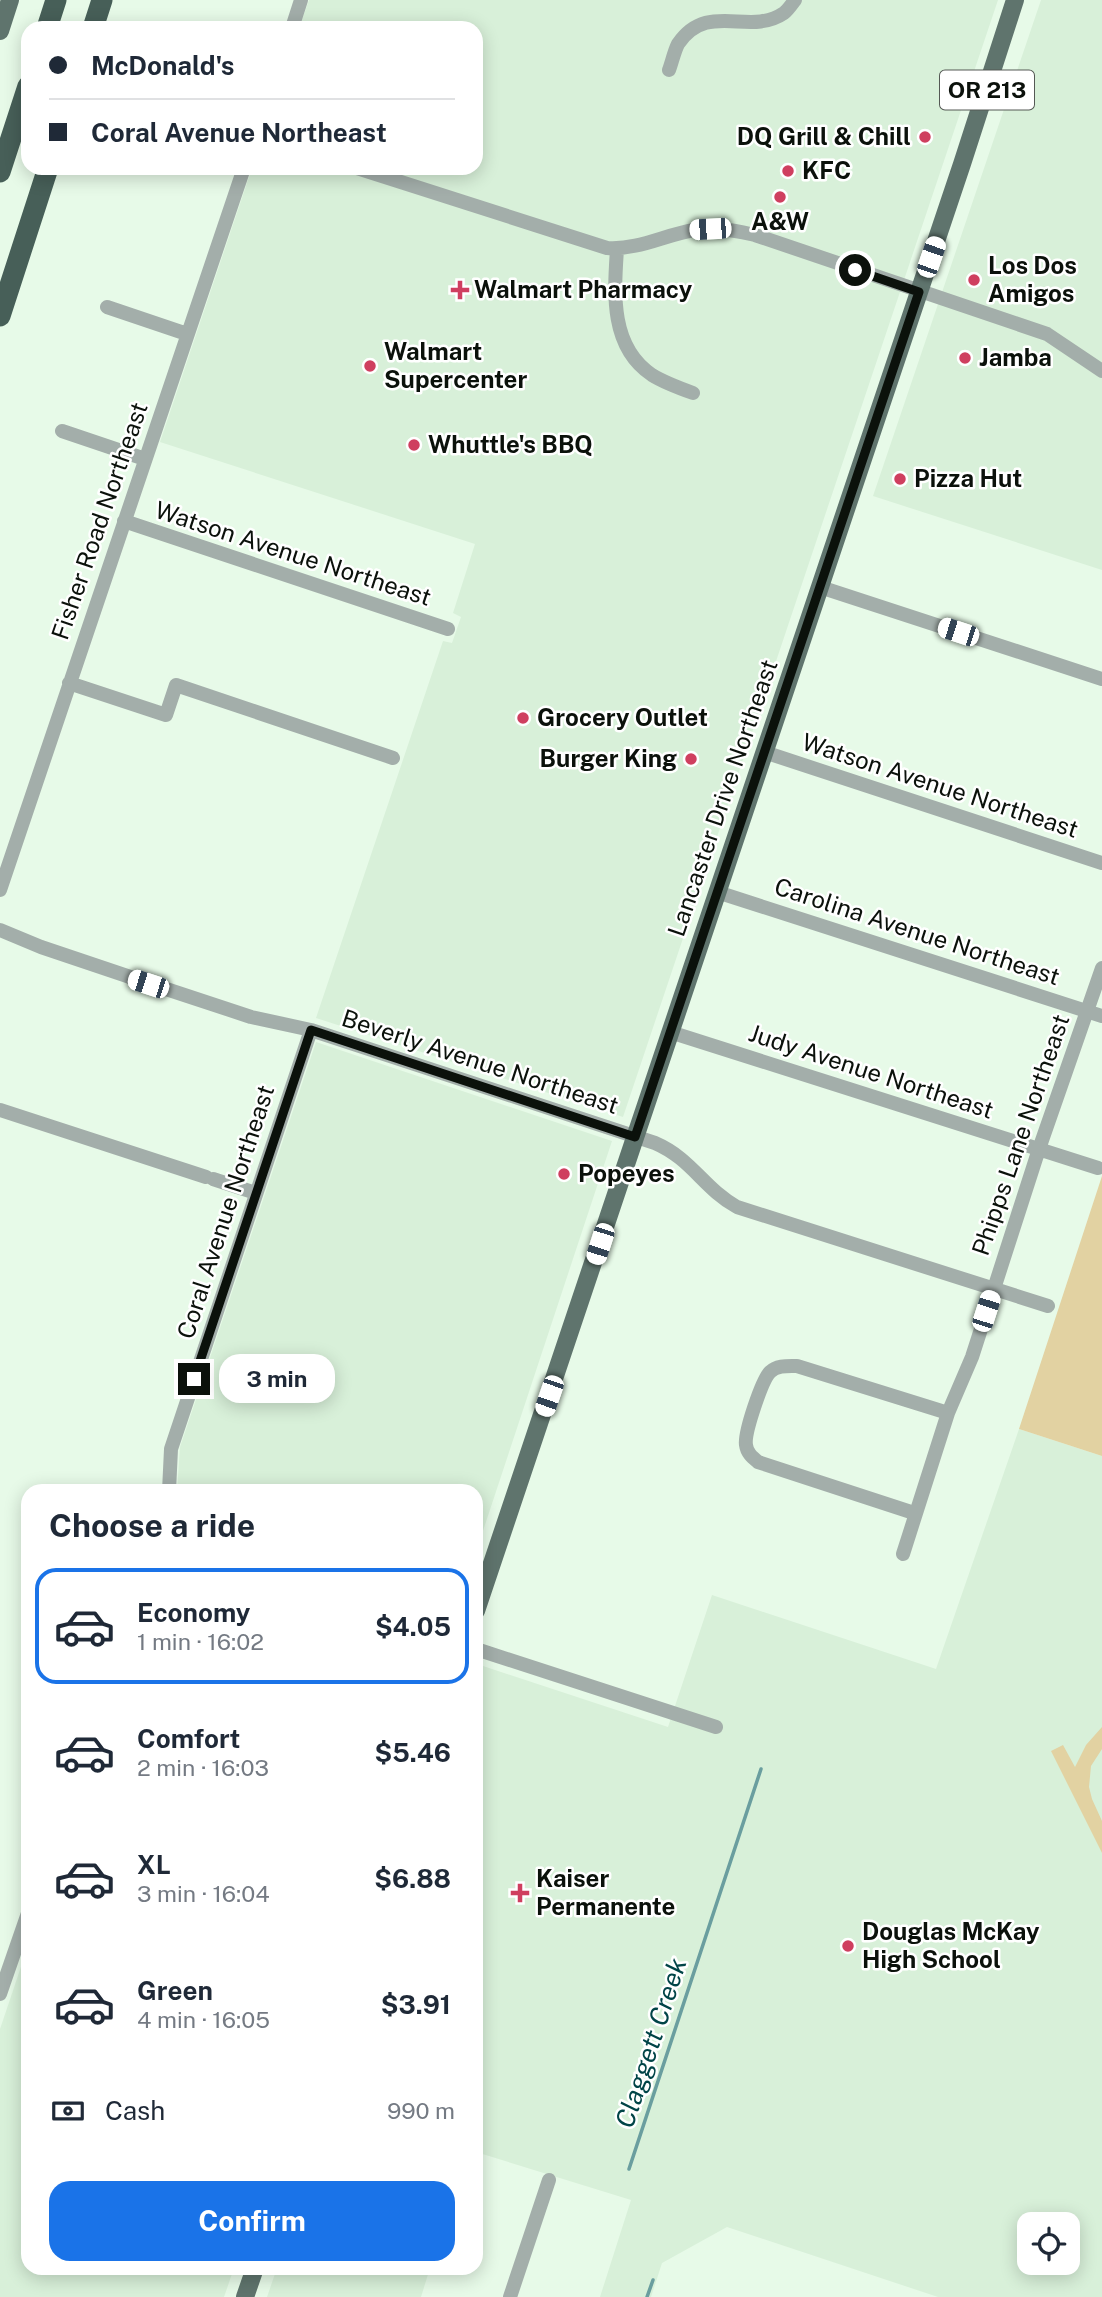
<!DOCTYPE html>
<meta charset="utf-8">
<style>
body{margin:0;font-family:"Public Sans",sans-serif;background:#f6f6f7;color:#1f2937;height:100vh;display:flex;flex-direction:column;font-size:26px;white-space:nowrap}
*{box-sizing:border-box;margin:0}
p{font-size:23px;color:#747a83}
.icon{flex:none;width:38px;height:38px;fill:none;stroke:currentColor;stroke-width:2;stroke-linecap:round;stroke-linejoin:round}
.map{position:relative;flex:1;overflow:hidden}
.sheet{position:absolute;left:21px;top:1484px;width:462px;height:791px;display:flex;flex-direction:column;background:#fff;border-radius:21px;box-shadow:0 4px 18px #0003}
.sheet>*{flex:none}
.banner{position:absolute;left:21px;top:21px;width:462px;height:154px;border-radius:21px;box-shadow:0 4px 18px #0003;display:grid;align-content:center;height:154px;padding:0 28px;background:#fff}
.buttons{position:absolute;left:1017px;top:2212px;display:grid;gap:14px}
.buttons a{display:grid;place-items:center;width:63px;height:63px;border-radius:14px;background:#fff;box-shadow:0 4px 18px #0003;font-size:35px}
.end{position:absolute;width:32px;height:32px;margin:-16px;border:9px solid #0b110b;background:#fff;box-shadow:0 0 0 4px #fff}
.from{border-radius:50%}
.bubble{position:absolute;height:49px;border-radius:21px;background:#fff;box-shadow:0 4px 18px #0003;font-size:23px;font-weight:700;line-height:49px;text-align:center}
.car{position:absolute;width:21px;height:42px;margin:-21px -10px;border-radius:9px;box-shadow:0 0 5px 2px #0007;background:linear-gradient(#fff 24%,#345 0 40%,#fff 0 76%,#345 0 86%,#fff 0)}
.banner b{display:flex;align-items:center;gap:24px;height:66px;font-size:26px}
.banner b+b{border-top:2px solid #e0e1e3}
.banner i{width:18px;height:18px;background:#1f2937}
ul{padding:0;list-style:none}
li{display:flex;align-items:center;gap:21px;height:116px;margin:0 14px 10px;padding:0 14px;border:4px solid transparent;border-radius:21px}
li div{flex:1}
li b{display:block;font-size:26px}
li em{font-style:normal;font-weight:700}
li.on{border-color:#1a73e8}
li>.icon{width:63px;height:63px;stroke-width:1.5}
h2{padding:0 28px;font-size:32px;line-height:84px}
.pay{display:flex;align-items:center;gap:18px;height:77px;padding:0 28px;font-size:26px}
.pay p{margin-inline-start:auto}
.cta{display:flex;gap:14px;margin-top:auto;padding:14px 28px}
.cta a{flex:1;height:80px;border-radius:21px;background:#1a73e8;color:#fff;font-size:28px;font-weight:700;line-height:80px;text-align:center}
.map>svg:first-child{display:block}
.built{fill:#d8f0d9;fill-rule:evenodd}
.green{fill:#e2d2a2}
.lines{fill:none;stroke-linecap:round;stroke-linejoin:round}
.stream{stroke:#6a9e9f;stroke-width:3.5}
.minor{stroke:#a3aeaa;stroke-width:14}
.major{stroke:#5f746d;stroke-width:18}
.highway{stroke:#475f58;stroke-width:21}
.route{stroke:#0b110b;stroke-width:9}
.poi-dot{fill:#cf3f5f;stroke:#fff;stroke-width:2.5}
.labels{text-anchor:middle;stroke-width:5;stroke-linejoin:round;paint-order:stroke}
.shield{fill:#fff;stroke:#545854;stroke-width:2}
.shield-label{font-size:23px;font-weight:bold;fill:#0b110b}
.poi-label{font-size:24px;font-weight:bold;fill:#0b110b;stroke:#fff;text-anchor:start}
.street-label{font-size:24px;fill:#0b110b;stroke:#fff}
.water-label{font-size:26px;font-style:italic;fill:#004447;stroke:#fff}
</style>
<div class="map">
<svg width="1102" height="2297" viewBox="0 0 1102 2297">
<rect width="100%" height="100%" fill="#e7fae8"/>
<path class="built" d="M 309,0 L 998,0 L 623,1117 L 316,1018 L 443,641 L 452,643 L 461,617 L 453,613 L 475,544 L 160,442 L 252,168 L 476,168 L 476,28 L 299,28 Z
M 1041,0 L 1102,0 L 1102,570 L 873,496 Z
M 316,1042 L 612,1141 L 476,1552 L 476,1491 L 177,1491 L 180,1447 Z
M 1019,1429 L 1102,1456 L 1102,2297 L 938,2297 L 727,2227 L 662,2263 L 651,2297 L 600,2297 L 631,2200 L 476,2152 L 476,1677 L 480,1665 L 668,1727 L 712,1595 L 936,1669 ZM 1029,2224 L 1068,2224 L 1068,2263 L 1029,2263 Z
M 28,1946 L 28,2268 L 234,2268 L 224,2297 L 0,2297 L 0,2029 Z
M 277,2268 L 430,2268 L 421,2297 L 267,2297 Z"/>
<path class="green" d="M 1102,1176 L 1102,1456 L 1019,1429 Z
M 1102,1727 L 1102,1749 L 1091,1766 L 1089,1787 L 1092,1799 L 1102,1821 L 1102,1853 L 1051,1751 L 1063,1745 L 1075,1767 L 1086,1745 Z"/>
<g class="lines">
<path class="stream" d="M 629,2169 L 761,1769
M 647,2297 L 653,2280"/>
<path class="minor" d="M 292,28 L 301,0
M 669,70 C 672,62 674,52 678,44 C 708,0 749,37 784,13 C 788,10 792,4 795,0
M 357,168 L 607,248 C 639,250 664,235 694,230 C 715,226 736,231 755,235 L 1047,334 L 1102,371
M 617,249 C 614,294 610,347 652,375 C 665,383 679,388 693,393
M 107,307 L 187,334
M 62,431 L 145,459
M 124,521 L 448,629
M 820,587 L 1102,679
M 69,683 L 166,715 L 176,685 L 393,758
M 764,752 L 1102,863
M 0,890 L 244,168
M 717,892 L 1102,1016
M 0,930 L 41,947 L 148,983 L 251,1017 L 311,1030 L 655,1143 C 692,1159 703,1188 737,1207 L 1048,1306
M 670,1032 L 1098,1168
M 0,1110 L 206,1177
M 213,1179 L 256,1193
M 169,1491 L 171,1449 L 311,1030
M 914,1513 L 758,1462 C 752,1457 747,1453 746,1445 C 744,1433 762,1380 770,1372 C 777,1365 788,1366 797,1366 L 948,1413
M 903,1554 L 948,1413 L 972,1357 L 1039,1149 L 1102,968
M 476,1649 L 716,1727
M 0,1994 L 28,1913
M 510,2297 L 549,2180"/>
<path class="major" d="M 0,31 L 10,0
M 476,1611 L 962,164 L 1015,0
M 245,2297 L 255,2268"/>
<path class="highway" d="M 47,28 L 56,0
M 93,28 L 102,0
M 0,172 L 28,86
M 0,316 L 48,168"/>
</g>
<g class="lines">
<path class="route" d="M 194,1379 L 311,1030 L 635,1137 L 919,292 L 855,270"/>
</g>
<g class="poi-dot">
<circle cx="925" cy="137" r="7"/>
<circle cx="788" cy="171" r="7"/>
<circle cx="780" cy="197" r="7"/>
<circle cx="974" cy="280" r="7"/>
<path d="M456.5 279.5h7v7h7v7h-7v7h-7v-7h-7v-7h7z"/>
<circle cx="965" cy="358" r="7"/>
<circle cx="370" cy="366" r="7"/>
<circle cx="414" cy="445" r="7"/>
<circle cx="900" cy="479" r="7"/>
<circle cx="523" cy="718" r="7"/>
<circle cx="691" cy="759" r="7"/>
<circle cx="564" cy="1174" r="7"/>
<path d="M516.5 1882.5h7v7h7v7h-7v7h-7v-7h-7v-7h7z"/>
<circle cx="848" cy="1946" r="7"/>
</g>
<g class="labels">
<rect class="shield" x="940" y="70.5" width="94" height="39" rx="5"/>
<g class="shield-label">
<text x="987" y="98">OR 213</text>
</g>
<g class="poi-label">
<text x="911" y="145" text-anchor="end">DQ Grill &amp; Chill</text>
<text x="802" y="179">KFC</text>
<text x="780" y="230" text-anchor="middle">A&amp;W</text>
<text x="988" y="274">Los Dos<tspan x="988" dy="28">Amigos</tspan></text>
<text x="474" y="298">Walmart Pharmacy</text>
<text x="384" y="360">Walmart<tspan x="384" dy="28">Supercenter</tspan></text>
<text x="979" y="366">Jamba</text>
<text x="428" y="453">Whuttle's BBQ</text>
<text x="914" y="487">Pizza Hut</text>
<text x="537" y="726">Grocery Outlet</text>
<text x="677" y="767" text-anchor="end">Burger King</text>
<text x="578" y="1182">Popeyes</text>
<text x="536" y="1887">Kaiser<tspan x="536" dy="28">Permanente</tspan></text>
<text x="862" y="1940">Douglas McKay<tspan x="862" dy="28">High School</tspan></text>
</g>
<g class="street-label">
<text transform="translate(100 521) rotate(-71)" y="8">Fisher Road Northeast</text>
<text transform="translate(293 554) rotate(18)" y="8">Watson Avenue Northeast</text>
<text transform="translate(940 786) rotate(18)" y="8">Watson Avenue Northeast</text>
<text transform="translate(723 798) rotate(-71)" y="8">Lancaster Drive Northeast</text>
<text transform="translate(917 932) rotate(18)" y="8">Carolina Avenue Northeast</text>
<text transform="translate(480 1062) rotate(18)" y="8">Beverly Avenue Northeast</text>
<text transform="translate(871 1072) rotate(18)" y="8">Judy Avenue Northeast</text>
<text transform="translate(1021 1135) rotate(-71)" y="8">Phipps Lane Northeast</text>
<text transform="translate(226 1212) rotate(-72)" y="8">Coral Avenue Northeast</text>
</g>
<g class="water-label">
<text transform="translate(651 2043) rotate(-72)" y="9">Claggett Creek</text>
</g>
</g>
</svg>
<div class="buttons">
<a><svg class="icon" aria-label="locate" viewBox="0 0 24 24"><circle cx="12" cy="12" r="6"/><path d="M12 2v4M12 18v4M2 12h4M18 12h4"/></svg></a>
</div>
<i class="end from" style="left:855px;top:270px"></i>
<i class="end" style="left:194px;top:1379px"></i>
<div class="bubble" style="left:219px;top:1354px;width:116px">3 min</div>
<i class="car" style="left:710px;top:229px;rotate:267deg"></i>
<i class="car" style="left:931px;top:257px;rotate:19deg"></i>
<i class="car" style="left:958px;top:632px;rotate:288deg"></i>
<i class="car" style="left:148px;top:984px;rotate:288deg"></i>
<i class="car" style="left:600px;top:1244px;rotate:198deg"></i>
<i class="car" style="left:986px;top:1311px;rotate:18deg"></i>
<i class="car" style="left:549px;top:1396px;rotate:199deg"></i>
<div class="banner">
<b><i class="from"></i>McDonald's</b>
<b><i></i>Coral Avenue Northeast</b>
</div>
<section class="sheet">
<h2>Choose a ride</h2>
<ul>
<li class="on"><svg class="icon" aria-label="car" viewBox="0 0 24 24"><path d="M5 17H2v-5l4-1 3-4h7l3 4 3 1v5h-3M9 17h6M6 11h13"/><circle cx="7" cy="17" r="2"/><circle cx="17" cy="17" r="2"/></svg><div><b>Economy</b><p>1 min · 16:02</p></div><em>$4.05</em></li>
<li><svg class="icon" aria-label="car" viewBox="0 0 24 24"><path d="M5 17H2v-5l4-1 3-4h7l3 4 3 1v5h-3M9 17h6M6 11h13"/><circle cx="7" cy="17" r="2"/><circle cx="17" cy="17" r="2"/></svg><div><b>Comfort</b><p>2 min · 16:03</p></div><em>$5.46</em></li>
<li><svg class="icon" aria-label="car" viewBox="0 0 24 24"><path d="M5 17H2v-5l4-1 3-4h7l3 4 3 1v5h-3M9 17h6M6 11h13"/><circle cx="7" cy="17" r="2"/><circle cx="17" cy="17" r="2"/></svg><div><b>XL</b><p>3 min · 16:04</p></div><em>$6.88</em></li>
<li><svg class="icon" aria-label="car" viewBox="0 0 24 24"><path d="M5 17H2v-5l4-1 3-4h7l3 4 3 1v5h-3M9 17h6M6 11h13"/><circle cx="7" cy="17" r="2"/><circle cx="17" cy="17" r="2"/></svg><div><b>Green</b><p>4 min · 16:05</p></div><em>$3.91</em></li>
</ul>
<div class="pay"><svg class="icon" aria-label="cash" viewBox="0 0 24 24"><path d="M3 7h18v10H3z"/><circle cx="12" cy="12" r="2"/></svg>Cash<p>990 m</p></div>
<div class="cta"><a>Confirm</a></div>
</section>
</div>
